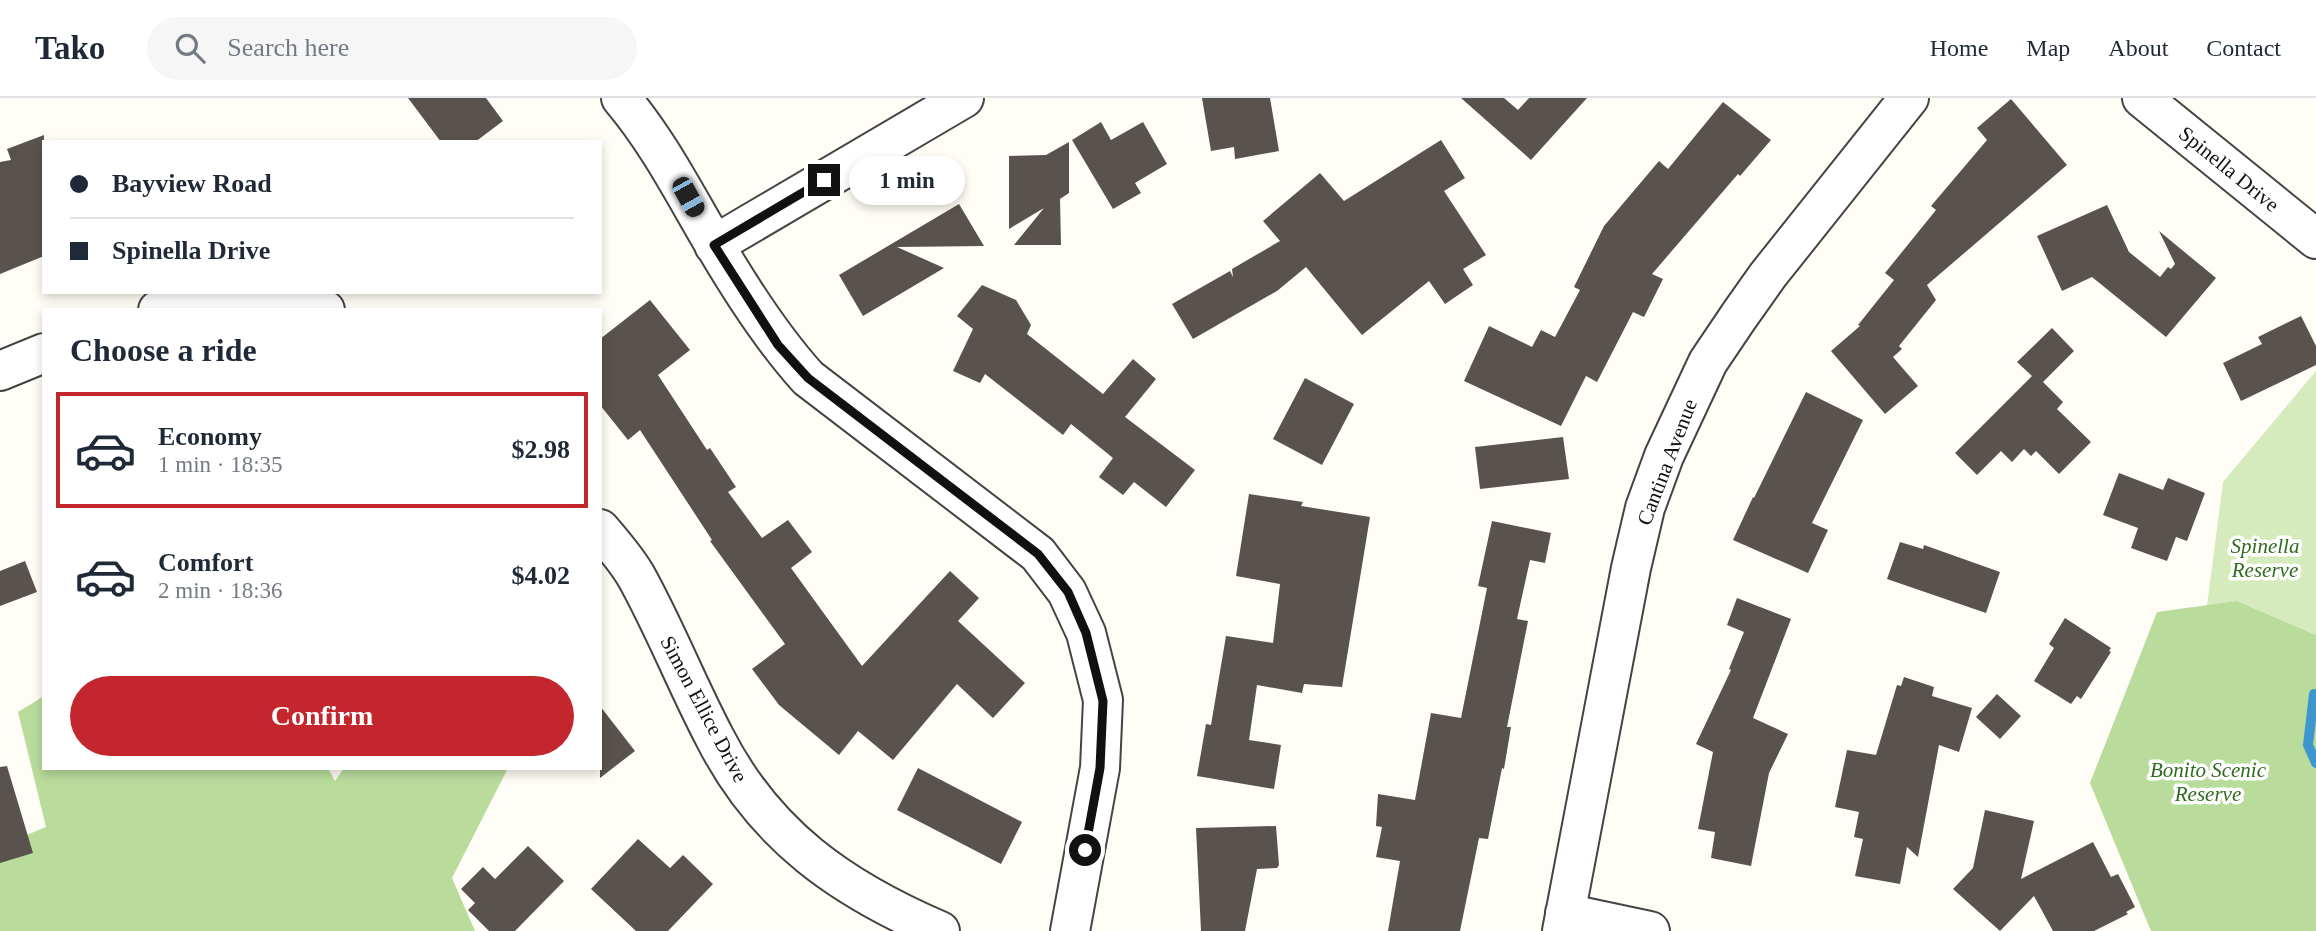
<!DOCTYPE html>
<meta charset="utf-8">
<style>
body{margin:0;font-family:"Times New Roman",serif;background:#f6f6f7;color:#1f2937;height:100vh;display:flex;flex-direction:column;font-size:26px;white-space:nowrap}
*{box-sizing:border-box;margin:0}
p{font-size:23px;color:#747a83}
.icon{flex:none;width:38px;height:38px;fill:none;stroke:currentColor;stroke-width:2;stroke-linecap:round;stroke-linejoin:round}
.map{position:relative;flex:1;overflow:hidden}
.details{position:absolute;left:42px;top:210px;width:560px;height:462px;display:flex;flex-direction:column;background:#fff;border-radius:0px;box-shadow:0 4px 10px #0003}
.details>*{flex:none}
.hud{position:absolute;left:42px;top:42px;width:560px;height:154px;border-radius:0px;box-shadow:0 4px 10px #0003;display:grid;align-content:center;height:154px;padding:0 28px;background:#fff}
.end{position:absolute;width:32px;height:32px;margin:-16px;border:9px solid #111;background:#fff;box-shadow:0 0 0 4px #fff}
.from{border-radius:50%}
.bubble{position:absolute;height:49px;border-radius:24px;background:#fff;box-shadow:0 4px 10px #0003;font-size:23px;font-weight:600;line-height:49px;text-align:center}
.car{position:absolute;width:21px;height:42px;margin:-21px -10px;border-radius:9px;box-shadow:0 0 5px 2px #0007;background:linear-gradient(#222 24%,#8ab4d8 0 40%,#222 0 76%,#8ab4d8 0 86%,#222 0)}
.hud b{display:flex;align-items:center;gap:24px;height:66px;font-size:26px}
.hud b+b{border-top:2px solid #e0e1e3}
.hud i{width:18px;height:18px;background:#1f2937}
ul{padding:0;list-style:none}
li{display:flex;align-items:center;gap:21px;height:116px;margin:0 14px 10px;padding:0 14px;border:4px solid transparent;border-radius:0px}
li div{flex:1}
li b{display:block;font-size:26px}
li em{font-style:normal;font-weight:600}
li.current{border-color:#c4262e}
li>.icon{width:63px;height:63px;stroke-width:1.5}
h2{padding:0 28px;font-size:32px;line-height:84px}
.button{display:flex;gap:14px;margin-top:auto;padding:14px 28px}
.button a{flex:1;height:80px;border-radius:42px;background:#c4262e;color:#fff;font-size:28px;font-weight:600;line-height:80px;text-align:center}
header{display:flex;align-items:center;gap:42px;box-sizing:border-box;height:98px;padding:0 35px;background:#fff;border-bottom:2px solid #e0e1e3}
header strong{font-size:33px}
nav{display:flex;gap:38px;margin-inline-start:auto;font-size:24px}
.search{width:490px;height:63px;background:#f6f6f7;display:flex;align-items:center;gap:18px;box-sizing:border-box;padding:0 24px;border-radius:38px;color:#747a83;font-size:26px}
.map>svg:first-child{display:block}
.green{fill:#d5ebbd}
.forest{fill:#b9dc9c}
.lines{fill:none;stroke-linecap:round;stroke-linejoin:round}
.stream{stroke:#3f96cf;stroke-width:10}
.building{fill:#5a524d}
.street-casing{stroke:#444;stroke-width:42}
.street{stroke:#fff;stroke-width:38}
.route{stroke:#111;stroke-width:9}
.labels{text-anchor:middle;stroke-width:7;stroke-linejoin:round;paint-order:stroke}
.street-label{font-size:21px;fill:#111;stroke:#fff}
.park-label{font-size:21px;font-style:italic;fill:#2f6b1f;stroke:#fff}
</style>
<header>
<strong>Tako</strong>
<div class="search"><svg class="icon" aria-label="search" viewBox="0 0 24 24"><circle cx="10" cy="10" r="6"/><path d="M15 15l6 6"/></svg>Search here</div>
<nav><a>Home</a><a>Map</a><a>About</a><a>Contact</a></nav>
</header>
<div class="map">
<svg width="2316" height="833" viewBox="0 0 2316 833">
<rect width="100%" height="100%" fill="#fffdf5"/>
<path class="green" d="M 2316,273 L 2316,537 L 2237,503 L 2207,508 L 2223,384 Z"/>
<path class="forest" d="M 2237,503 L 2316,537 L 2316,833 L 2151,833 L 2090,685 L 2157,514 Z
M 44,598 L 44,670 L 328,670 L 335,683 L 344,670 L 508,670 L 452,780 L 475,833 L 0,833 L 0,748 L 46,729 L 18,614 Z"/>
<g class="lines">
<path class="stream" d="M 2314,596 L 2308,647 L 2316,665"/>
</g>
<path class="building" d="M 408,0 L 486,0 L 503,23 L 475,44 L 441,44 Z
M 1202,0 L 1270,0 L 1279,53 L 1235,61 L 1234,49 L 1211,53 Z
M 1461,0 L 1504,0 L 1518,12 L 1529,0 L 1587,0 L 1531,62 Z
M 2011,1 L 2067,67 L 1927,187 L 1936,202 L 1899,248 L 1902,251 L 1893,259 L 1918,288 L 1885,316 L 1831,253 L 1860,228 L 1858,227 L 1894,182 L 1885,175 L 1936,112 L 1931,108 L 1987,42 L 1977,30 Z
M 1723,4 L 1771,42 L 1740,78 L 1738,76 L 1652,176 L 1663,181 L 1644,219 L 1633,214 L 1597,284 L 1586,278 L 1561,328 L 1464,283 L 1489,228 L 1532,249 L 1541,232 L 1555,239 L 1580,192 L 1574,189 L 1604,128 L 1659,63 L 1668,71 Z
M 1101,24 L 1111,42 L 1143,24 L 1167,66 L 1135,85 L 1141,95 L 1113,111 L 1072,42 Z
M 44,37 L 44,158 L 0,176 L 0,64 L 11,62 L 7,51 Z
M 1441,42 L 1465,80 L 1444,93 L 1486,157 L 1463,171 L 1473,187 L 1445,206 L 1429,183 L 1362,237 L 1306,169 L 1277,193 L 1193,241 L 1172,206 L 1230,173 L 1233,179 L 1232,171 L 1280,143 L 1263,123 L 1320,75 L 1344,103 Z
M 1069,44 L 1069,95 L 1060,101 L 1061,147 L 1014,147 L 1044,110 L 1009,131 L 1009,58 L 1046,57 Z
M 959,106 L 984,148 L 897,149 L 944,170 L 863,218 L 839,177 Z
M 2107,107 L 2129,154 L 2160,179 L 2168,169 L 2171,171 L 2175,166 L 2159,133 L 2216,180 L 2166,239 L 2092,179 L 2062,193 L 2037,138 Z
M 982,187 L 1016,202 L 1031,227 L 1027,236 L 1103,296 L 1133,261 L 1156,281 L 1125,319 L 1195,372 L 1166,409 L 1134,384 L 1123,397 L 1099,379 L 1113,360 L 1071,326 L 1063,337 L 985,276 L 980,285 L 953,273 L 973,231 L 957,218 Z
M 650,202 L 690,252 L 658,277 L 707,352 L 710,350 L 736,389 L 728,394 L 762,440 L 788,422 L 812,454 L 791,470 L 862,568 L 950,473 L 979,500 L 958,523 L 1025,585 L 993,620 L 957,586 L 893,662 L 858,633 L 839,657 L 779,607 L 752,571 L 785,546 L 710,443 L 712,442 L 640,332 L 628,342 L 600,307 L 600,241 Z
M 2301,218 L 2316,248 L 2316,267 L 2241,303 L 2223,265 L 2262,246 L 2258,239 Z
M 2052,230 L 2074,253 L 2043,284 L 2063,304 L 2057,311 L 2091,344 L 2059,376 L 2036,353 L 2031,358 L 2024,351 L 2012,364 L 2001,353 L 1977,377 L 1955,355 L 2032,278 L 2017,264 Z
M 1305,280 L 1354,306 L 1322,367 L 1273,341 Z
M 1806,294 L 1863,322 L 1812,425 L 1828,432 L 1808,475 L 1733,442 L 1753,399 L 1754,400 Z
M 1563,339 L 1569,381 L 1480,391 L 1475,349 Z
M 2119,375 L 2163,392 L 2168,380 L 2205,395 L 2187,443 L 2176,439 L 2167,463 L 2131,450 L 2138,430 L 2103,417 Z
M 1249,396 L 1303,404 L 1301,408 L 1370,419 L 1342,589 L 1304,586 L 1302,595 L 1257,587 L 1249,642 L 1281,647 L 1274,691 L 1197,678 L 1206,626 L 1211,627 L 1226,538 L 1273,545 L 1280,486 L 1236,478 Z
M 1492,423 L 1551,435 L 1545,465 L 1530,462 L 1517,521 L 1528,523 L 1507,629 L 1511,629 L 1504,671 L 1502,670 L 1488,741 L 1479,740 L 1460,833 L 1388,833 L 1400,763 L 1376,759 L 1382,729 L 1376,728 L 1378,696 L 1415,702 L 1431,615 L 1461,620 L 1487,490 L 1478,488 Z
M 1900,444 L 1923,451 L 1924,447 L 2000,474 L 1986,515 L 1887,481 Z
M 25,463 L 37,494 L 0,508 L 0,473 Z
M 1737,500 L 1791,521 L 1753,620 L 1788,636 L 1769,675 L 1751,768 L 1711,760 L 1715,734 L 1698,731 L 1713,654 L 1696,646 L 1731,572 L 1729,571 L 1744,534 L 1727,527 Z
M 2065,520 L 2111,550 L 2109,553 L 2111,554 L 2081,601 L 2077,598 L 2071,606 L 2034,583 L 2054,550 L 2049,546 Z
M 1904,579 L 1934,589 L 1932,598 L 1972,610 L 1959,654 L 1939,647 L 1918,759 L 1907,749 L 1900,786 L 1855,778 L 1863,741 L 1854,739 L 1859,714 L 1835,709 L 1847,652 L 1876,657 L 1897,587 L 1901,588 Z
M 1997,596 L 2021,618 L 2000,641 L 1976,619 Z
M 600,608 L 635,653 L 600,680 Z
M 7,668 L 33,755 L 0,765 L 0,669 Z
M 918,670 L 1022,724 L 1001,766 L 897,712 Z
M 1985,712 L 2034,723 L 2021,781 L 2093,744 L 2111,779 L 2118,776 L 2135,809 L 2126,814 L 2128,816 L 2094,833 L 2053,833 L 2034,798 L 2000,833 L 1953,791 L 1973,770 Z
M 1276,728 L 1279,767 L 1277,770 L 1257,771 L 1245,833 L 1201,833 L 1196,730 Z
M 638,741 L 670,770 L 683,757 L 713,786 L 668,833 L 636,833 L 591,791 Z
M 528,748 L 564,783 L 515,833 L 489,833 L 468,812 L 475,805 L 461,791 L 483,769 L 495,781 Z"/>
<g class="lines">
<g class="street-casing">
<path id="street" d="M 621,0 C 659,45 684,95 713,144 C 741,192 771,239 808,280 L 1038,456 L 1067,494 L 1086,535 L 1103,602 L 1100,670 L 1070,833
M 2142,0 L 2316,141
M 714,147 L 964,0
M 158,212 C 221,192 262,193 325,212
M 0,273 L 44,255
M 600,431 C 613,446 626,461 636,478 C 665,530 687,587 715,640 C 765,738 842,791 940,833
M 1565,815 L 1650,833
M 1562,833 L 1631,470 L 1645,410 L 1664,358 L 1708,264 L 1739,218 L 1768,177 L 1909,0"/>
</g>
<use href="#street" class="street"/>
</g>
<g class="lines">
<path class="route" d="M 824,82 L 714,147 L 778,247 L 808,280 L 1038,456 L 1068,494 L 1086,535 L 1103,603 L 1100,670 L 1085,752"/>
</g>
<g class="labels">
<g class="street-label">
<text transform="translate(2229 71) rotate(39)" y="7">Spinella Drive</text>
<text transform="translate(1667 364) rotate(-69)" y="7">Cantina Avenue</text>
<text transform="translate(704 611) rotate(62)" y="7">Simon Ellice Drive</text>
</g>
<g class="park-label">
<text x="2265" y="455">Spinella<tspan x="2265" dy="24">Reserve</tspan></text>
<text x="2208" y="679">Bonito Scenic<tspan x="2208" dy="24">Reserve</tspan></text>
</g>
</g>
</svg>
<i class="end from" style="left:1085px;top:752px"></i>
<i class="end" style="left:824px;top:82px"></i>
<div class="bubble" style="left:849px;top:58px;width:116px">1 min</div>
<i class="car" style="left:688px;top:99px;rotate:151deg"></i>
<div class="hud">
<b><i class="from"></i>Bayview Road</b>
<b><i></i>Spinella Drive</b>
</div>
<section class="details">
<h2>Choose a ride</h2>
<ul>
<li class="current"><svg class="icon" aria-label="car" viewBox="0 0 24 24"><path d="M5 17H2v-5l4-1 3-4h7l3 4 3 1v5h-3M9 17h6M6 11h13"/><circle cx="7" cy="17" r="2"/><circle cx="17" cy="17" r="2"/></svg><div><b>Economy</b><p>1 min · 18:35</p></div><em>$2.98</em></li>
<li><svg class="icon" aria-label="car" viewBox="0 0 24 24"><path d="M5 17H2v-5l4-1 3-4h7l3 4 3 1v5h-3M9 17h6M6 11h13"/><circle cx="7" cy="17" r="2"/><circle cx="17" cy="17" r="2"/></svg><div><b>Comfort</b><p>2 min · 18:36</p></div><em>$4.02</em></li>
</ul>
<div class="button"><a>Confirm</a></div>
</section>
</div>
